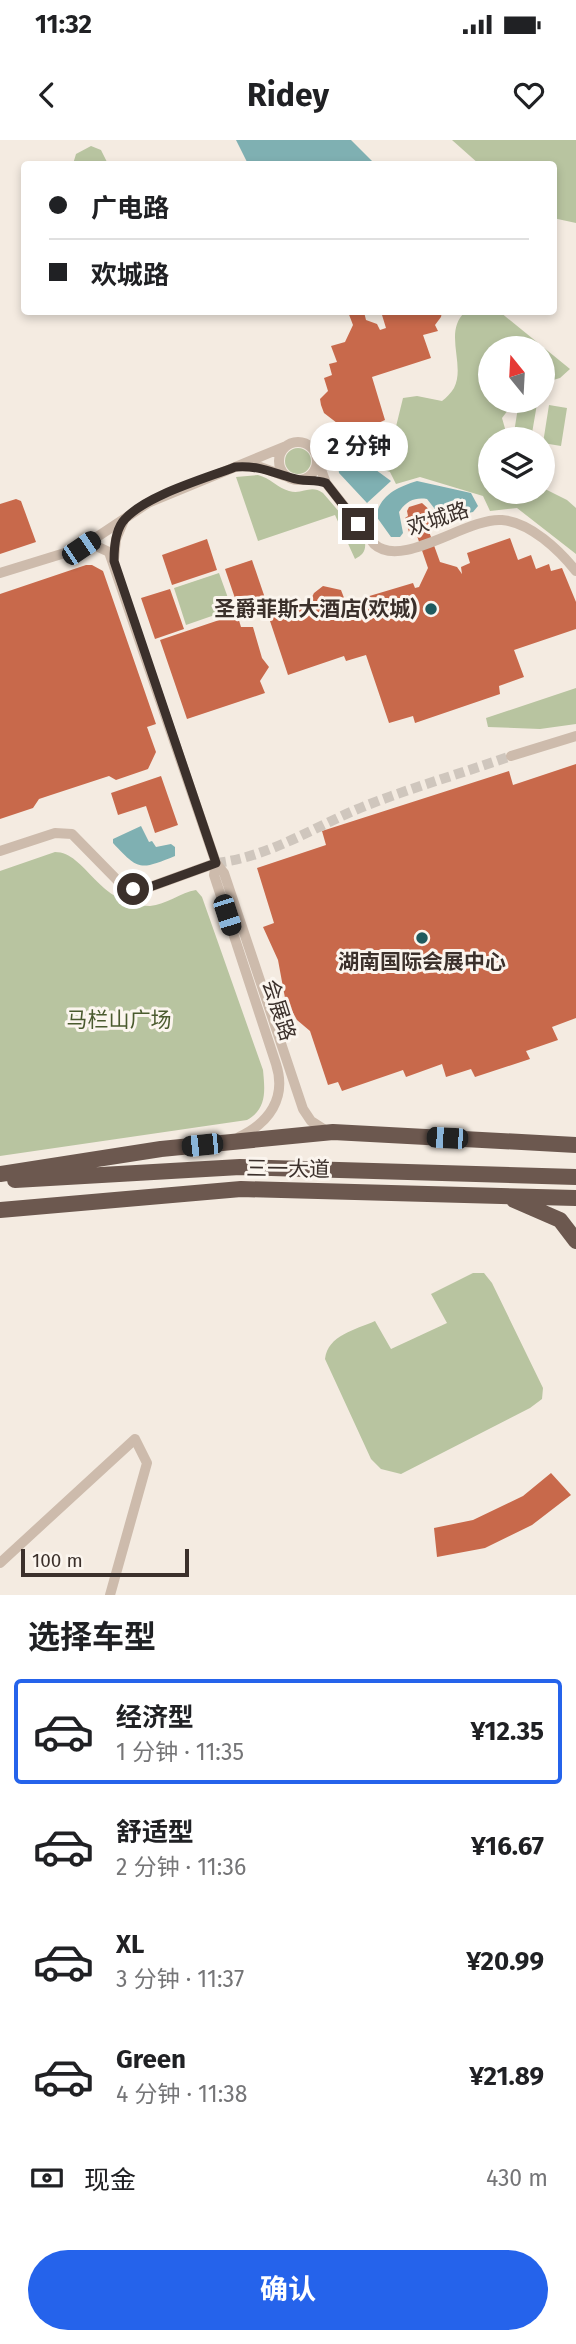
<!DOCTYPE html>
<html lang="zh">
<meta charset="utf-8">
<style>
body{margin:0;font-family:"Fira Sans","Noto Sans SC",sans-serif;background:#f2f2f2;color:#202124;height:100vh;display:flex;flex-direction:column;font-size:26px;white-space:nowrap}
*{box-sizing:border-box;margin:0}
p{font-size:23px;color:#757577}
.icon{flex:none;width:38px;height:38px;fill:none;stroke:currentColor;stroke-width:2;stroke-linecap:round;stroke-linejoin:round}
.map{position:relative;height:1455px;overflow:hidden}
.sheet{display:flex;flex-direction:column;background:#fff;flex:1}
.sheet>*{flex:none}
.top-card{position:absolute;left:21px;top:21px;width:536px;height:154px;border-radius:7px;box-shadow:0 4px 10px #0003;display:grid;align-content:center;height:154px;padding:0 28px;background:#fff}
.needle{width:46px;rotate:342deg}
.tools{position:absolute;left:478px;top:196px;display:grid;gap:14px}
.tools a{display:grid;place-items:center;width:77px;height:77px;border-radius:50%;background:#fff;box-shadow:0 4px 10px #0003;font-size:35px}
.scale{position:absolute;left:21px;bottom:18px;width:168px;box-sizing:border-box;padding-left:7px;border:4px solid #3b302b;border-top:0;font-size:19px;line-height:24px;white-space:nowrap;color:#3b302b;-webkit-text-stroke:5px #fbf5ee;paint-order:stroke}
.end{position:absolute;width:32px;height:32px;margin:-16px;border:9px solid #3b302b;background:#fff;box-shadow:0 0 0 4px #fff}
.from{border-radius:50%}
.bubble{position:absolute;height:49px;border-radius:24px;background:#fff;box-shadow:0 4px 10px #0003;font-size:23px;font-weight:700;line-height:49px;text-align:center}
.car{position:absolute;width:21px;height:42px;margin:-21px -10px;border-radius:9px;box-shadow:0 0 5px 2px #0007;background:linear-gradient(#222 24%,#8ab4d8 0 40%,#222 0 76%,#8ab4d8 0 86%,#222 0)}
.top-card b{display:flex;align-items:center;gap:24px;height:66px;font-size:26px}
.top-card b+b{border-top:2px solid #e0e0e0}
.top-card i{width:18px;height:18px;background:#202124}
ul{padding:0;list-style:none}
li{display:flex;align-items:center;gap:21px;height:105px;margin:0 14px 10px;padding:0 14px;border:4px solid transparent;border-radius:7px}
li div{flex:1}
li b{display:block;font-size:26px}
li em{font-style:normal;font-weight:700}
li.selected{border-color:#2563eb}
li>.icon{width:63px;height:63px;stroke-width:1.5}
h2{padding:0 28px;font-size:32px;line-height:84px}
.pay{display:flex;align-items:center;gap:18px;height:77px;padding:0 28px;font-size:26px}
.pay p{margin-inline-start:auto}
.button{display:flex;gap:14px;margin-top:auto;padding:14px 28px}
.button a{flex:1;height:80px;border-radius:42px;background:#2563eb;color:#fff;font-size:28px;font-weight:700;line-height:80px;text-align:center}
.status{display:flex;justify-content:space-between;align-items:center;height:49px;padding:0 35px;background:#fff;direction:ltr}
.status svg{height:19px;fill:currentColor}
header{display:flex;justify-content:space-between;align-items:center;height:91px;padding:0 28px;background:#fff;font-size:32px;font-weight:700}
.map>svg:first-child{display:block}
.green{fill:#b8c4a0}
.water{fill:#7fb0b2}
.building{fill:#c8694b}
.lines{fill:none;stroke-linecap:round;stroke-linejoin:round}
.minor-tunnel{stroke:#cfc6bd;stroke-width:10;stroke-dasharray:10 5;stroke-linecap:butt}
.minor{stroke:#cdbbac;stroke-width:10}
.trunk{stroke:#6c584f;stroke-width:16}
.route{stroke:#3b302b;stroke-width:9}
.poi-dot{fill:#1f5a5e;stroke:#fbf5ee;stroke-width:2.5}
.labels{text-anchor:middle;stroke-width:6;stroke-linejoin:round;paint-order:stroke}
.street-label{font-size:21px;fill:#3b302b;stroke:#fbf5ee}
.poi-label{font-size:21px;font-weight:bold;fill:#3b302b;stroke:#fbf5ee;text-anchor:end}
.park-label{font-size:21px;fill:#4a5a2e;stroke:#fbf5ee}
</style>
<div class="status"><b>11:32</b><svg viewBox="0 0 49 12"><path d="M0 12V9h3v3zM5 12V6h3v6zM10 12V3h3v9zM15 12V0h3v12zM26 1h20v11H26zM47 4h2v5h-2z"/></svg></div>
<header><svg class="icon" aria-label="back" viewBox="0 0 24 24"><path d="M15 5l-7 7 7 7"/></svg>Ridey<svg class="icon" aria-label="heart" viewBox="0 0 24 24"><path d="M12 20l-8-8c-3-5 5-10 8-4 3-6 11-1 8 4z"/></svg></header>
<div class="map">
<svg width="576" height="1455" viewBox="0 0 576 1455">
<rect width="100%" height="100%" fill="#f4ebe1"/>
<path class="green" d="M 452,0 L 576,0 L 576,83 L 553,78 L 553,24 L 479,24 Z
M 91,6 L 101,10 L 108,24 L 73,24 L 76,14 Z
M 465,172 L 500,172 L 570,229 L 560,238 L 543,243 L 542,208 L 490,208 L 490,261 L 515,261 L 502,278 L 508,299 L 490,299 L 490,352 L 542,352 L 543,348 L 567,360 L 576,368 L 576,414 L 517,368 L 490,371 L 483,356 L 420,337 L 396,344 L 390,332 L 368,325 L 357,314 L 384,315 L 391,307 L 403,258 L 417,256 L 442,261 C 446,258 451,253 454,248 C 466,225 443,192 465,172 Z
M 519,261 L 537,264 L 531,299 L 513,299 Z
M 549,265 L 567,268 L 561,306 L 543,303 Z
M285 321a13 13 0 1 1 26 0a13 13 0 1 1-26 0Z
M 258,335 C 270,338 278,348 289,351 C 303,355 310,344 323,353 L 365,402 C 366,411 363,415 355,419 L 335,375 L 258,401 L 236,337 Z
M 219,433 L 232,469 L 186,485 L 174,448 Z
M 576,548 L 576,584 L 540,589 L 488,587 L 486,578 Z
M 55,712 C 86,712 98,766 150,766 C 166,765 181,752 196,750 L 202,757 L 263,930 C 265,951 267,969 247,980 L 0,1016 L 0,731 Z
M 473,1133 L 484,1133 L 492,1143 L 543,1248 L 542,1259 L 530,1268 L 401,1334 L 381,1329 L 371,1319 L 325,1219 C 328,1195 355,1190 375,1181 L 391,1209 L 447,1183 L 431,1154 Z"/>
<path class="water" d="M 236,0 L 351,0 L 375,24 L 248,24 Z
M 352,319 L 376,330 L 391,341 L 367,363 L 339,333 L 338,325 Z
M 417,341 L 471,353 L 478,366 L 473,372 L 442,378 L 427,359 C 415,357 406,361 399,372 L 403,393 L 400,397 L 391,397 L 376,376 C 381,354 398,347 417,341 Z
M 141,686 L 149,702 L 152,701 L 156,707 L 171,704 L 175,707 L 175,716 C 140,730 139,731 113,703 L 113,699 Z"/>
<path class="building" d="M 348,172 L 364,172 L 366,180 L 377,184 L 380,190 L 386,188 L 382,175 L 393,172 L 442,172 L 441,177 L 435,185 L 438,191 L 423,195 L 431,218 L 372,237 L 385,280 L 376,284 L 378,290 L 366,303 L 350,295 L 342,297 L 337,283 L 324,273 L 321,265 L 320,259 L 328,251 L 324,238 L 332,235 L 329,224 L 337,222 L 331,206 L 345,202 L 353,185 Z
M 16,359 L 21,361 L 36,402 L 0,414 L 0,364 Z
M 422,363 L 433,373 L 434,379 L 427,386 L 440,422 L 457,427 L 462,434 L 461,427 L 470,423 L 467,413 L 510,398 L 518,420 L 531,415 L 536,429 L 549,424 L 551,431 L 562,428 L 576,462 L 576,489 L 514,510 L 524,537 L 499,546 L 500,554 L 415,583 L 413,576 L 389,583 L 366,515 L 346,521 L 344,516 L 288,535 L 268,475 L 310,461 L 314,453 L 323,446 L 341,450 L 346,463 L 413,443 L 415,448 L 419,447 L 428,428 L 415,390 L 409,392 L 405,378 L 408,376 L 407,371 L 409,367 Z
M 207,399 L 217,430 L 172,445 L 162,415 Z
M 252,420 L 265,458 L 238,467 L 225,429 Z
M 86,425 L 92,425 L 103,431 L 156,584 L 147,587 L 156,612 L 148,629 L 116,640 L 109,636 L 51,655 L 39,659 L 33,668 L 0,679 L 0,454 Z
M 170,449 L 184,489 L 155,499 L 141,458 Z
M 237,474 L 241,487 L 253,487 L 262,518 L 269,527 L 260,541 L 265,553 L 187,579 L 160,500 Z
M 576,624 L 576,878 L 552,887 L 558,900 L 526,911 L 530,919 L 475,937 L 471,929 L 446,937 L 442,924 L 406,937 L 403,930 L 342,951 L 338,942 L 328,945 L 310,891 L 297,880 L 285,858 L 278,820 L 263,787 L 274,783 L 257,728 L 326,705 L 322,691 L 509,631 L 513,645 Z
M 161,636 L 178,685 L 155,693 L 146,666 L 118,675 L 111,653 Z
M 551,1333 L 571,1355 L 532,1385 L 485,1408 L 437,1417 L 434,1388 L 473,1380 L 523,1356 Z"/>
<g class="lines">
<path class="minor-tunnel" d="M 216,723 C 270,717 315,686 365,666 C 413,647 463,633 511,616"/>
<path class="minor" d="M279 321a19 19 0 1 1 38 0a19 19 0 1 1-38 0Z
M 317,319 L 326,343 L 374,404 C 402,430 467,377 502,380 C 530,382 559,410 576,431
M 243,326 L 260,327 L 285,336
M 85,405 L 148,363 L 286,306
M 114,419 L 116,399 L 124,380
M 0,433 L 81,408 L 94,405 L 109,412 L 216,723 L 224,733 L 303,969 L 311,981 L 325,990
M 511,616 L 576,596
M 0,711 L 55,693 L 72,694 L 122,745 L 133,749 L 147,748 L 216,723
M 216,723 L 214,735 L 276,924 C 287,958 269,983 239,997
M 0,1423 L 135,1299 L 147,1323 L 110,1455"/>
<path class="trunk" d="M 0,1034 L 161,1009 L 333,992 L 576,1005
M 15,1040 L 240,1027 L 576,1037
M 514,1060 L 560,1080 L 576,1101
M 0,1070 L 241,1049 L 576,1058"/>
</g>
<g class="lines">
<path class="route" d="M 133,749 L 147,748 L 216,723 L 114,421 C 114,408 116,388 125,379 C 147,355 204,339 235,327 C 257,325 271,332 292,338 C 303,342 315,339 326,343 L 358,384"/>
</g>
<g class="poi-dot">
<circle cx="431" cy="469" r="7"/>
<circle cx="422" cy="798" r="7"/>
</g>
<g class="labels">
<g class="street-label">
<text transform="translate(438 379) rotate(-19)" y="7">欢城路</text>
<text transform="translate(279 870) rotate(72)" y="7">会展路</text>
<text transform="translate(288 1029) rotate(1)" y="7">三一大道</text>
</g>
<g class="poi-label">
<text x="417" y="476">圣爵菲斯大酒店(欢城)</text>
<text x="422" y="829" text-anchor="middle">湖南国际会展中心</text>
</g>
<g class="park-label">
<text x="119" y="887">马栏山广场</text>
</g>
</g>
</svg>
<div class="tools">
<a><svg class="needle" viewBox="-14 -14 28 28"><path d="M0-13l5 13h-10z" fill="#e53935"/><path d="M0 13l5-13h-10z" fill="#757577"/></svg></a>
<a><svg class="icon" aria-label="layers" viewBox="0 0 24 24"><path d="M12 4l9 5-9 5-9-5zM3 14l9 5 9-5"/></svg></a>
</div>
<div class="scale">100 m</div>
<i class="end from" style="left:133px;top:749px"></i>
<i class="end" style="left:358px;top:384px"></i>
<div class="bubble" style="left:310px;top:282px;width:98px">2 分钟</div>
<i class="car" style="left:81px;top:408px;rotate:56deg"></i>
<i class="car" style="left:227px;top:775px;rotate:162deg"></i>
<i class="car" style="left:447px;top:998px;rotate:273deg"></i>
<i class="car" style="left:202px;top:1005px;rotate:264deg"></i>
<div class="top-card">
<b><i class="from"></i>广电路</b>
<b><i></i>欢城路</b>
</div>
</div>
<section class="sheet">
<h2>选择车型</h2>
<ul>
<li class="selected"><svg class="icon" aria-label="car" viewBox="0 0 24 24"><path d="M5 17H2v-5l4-1 3-4h7l3 4 3 1v5h-3M9 17h6M6 11h13"/><circle cx="7" cy="17" r="2"/><circle cx="17" cy="17" r="2"/></svg><div><b>经济型</b><p>1 分钟 · 11:35</p></div><em>¥12.35</em></li>
<li><svg class="icon" aria-label="car" viewBox="0 0 24 24"><path d="M5 17H2v-5l4-1 3-4h7l3 4 3 1v5h-3M9 17h6M6 11h13"/><circle cx="7" cy="17" r="2"/><circle cx="17" cy="17" r="2"/></svg><div><b>舒适型</b><p>2 分钟 · 11:36</p></div><em>¥16.67</em></li>
<li><svg class="icon" aria-label="car" viewBox="0 0 24 24"><path d="M5 17H2v-5l4-1 3-4h7l3 4 3 1v5h-3M9 17h6M6 11h13"/><circle cx="7" cy="17" r="2"/><circle cx="17" cy="17" r="2"/></svg><div><b>XL</b><p>3 分钟 · 11:37</p></div><em>¥20.99</em></li>
<li><svg class="icon" aria-label="car" viewBox="0 0 24 24"><path d="M5 17H2v-5l4-1 3-4h7l3 4 3 1v5h-3M9 17h6M6 11h13"/><circle cx="7" cy="17" r="2"/><circle cx="17" cy="17" r="2"/></svg><div><b>Green</b><p>4 分钟 · 11:38</p></div><em>¥21.89</em></li>
</ul>
<div class="pay"><svg class="icon" aria-label="cash" viewBox="0 0 24 24"><path d="M3 7h18v10H3z"/><circle cx="12" cy="12" r="2"/></svg>现金<p>430 m</p></div>
<div class="button"><a>确认</a></div>
</section>
